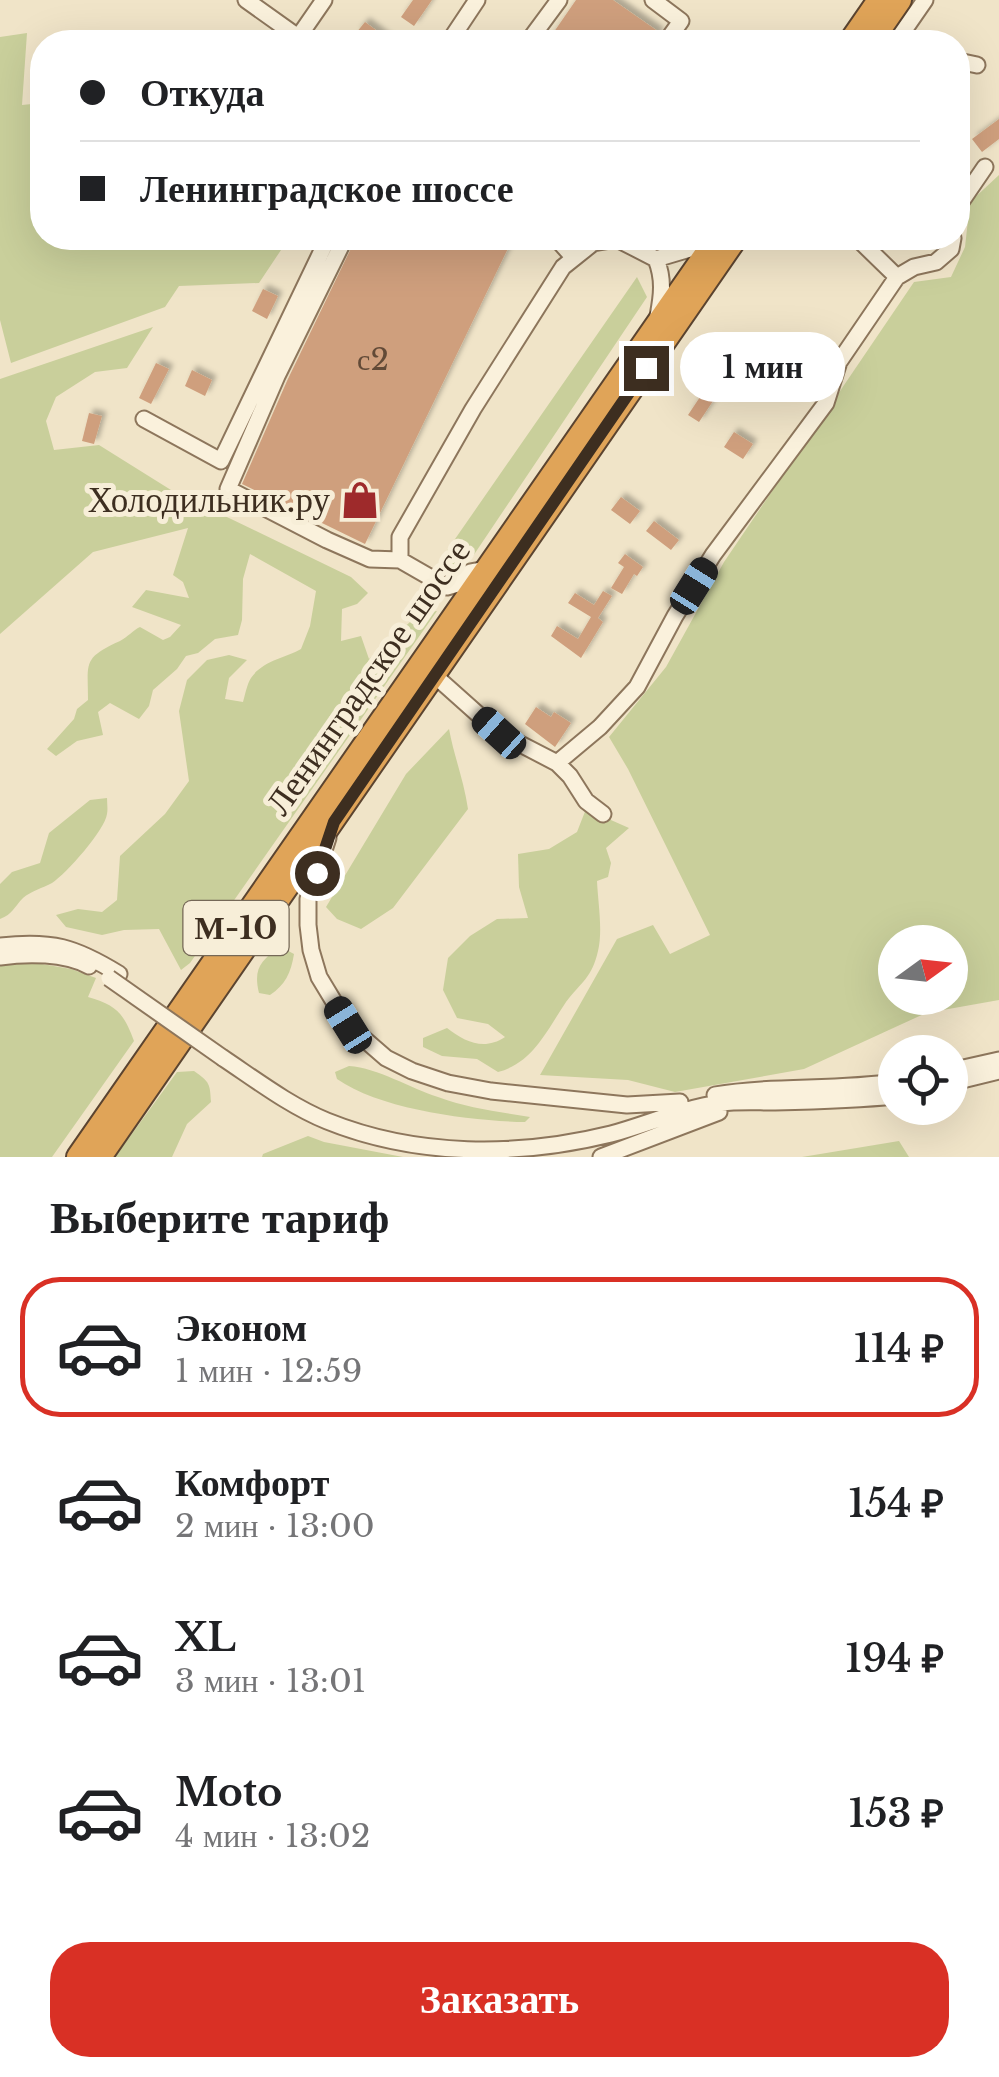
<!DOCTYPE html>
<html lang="ru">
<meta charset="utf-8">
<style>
body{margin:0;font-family:"Libre Baskerville",serif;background:#f2f2f2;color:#202124;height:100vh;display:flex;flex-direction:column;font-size:38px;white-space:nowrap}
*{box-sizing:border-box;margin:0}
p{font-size:32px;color:#757577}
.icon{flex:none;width:55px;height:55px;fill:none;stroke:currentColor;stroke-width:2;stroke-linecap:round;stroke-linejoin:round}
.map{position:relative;height:1157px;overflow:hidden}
.side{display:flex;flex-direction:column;background:#fff;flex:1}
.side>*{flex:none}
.top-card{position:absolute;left:30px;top:30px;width:940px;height:220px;border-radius:40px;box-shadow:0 10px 40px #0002;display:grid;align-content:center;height:220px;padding:0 50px;background:#fff}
.needle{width:65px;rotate:75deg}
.buttons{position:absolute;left:878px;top:925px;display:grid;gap:20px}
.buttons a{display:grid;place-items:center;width:90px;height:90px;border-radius:50%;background:#fff;box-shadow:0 10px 40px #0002;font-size:50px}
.end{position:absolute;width:45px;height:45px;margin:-22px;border:12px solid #3d2e20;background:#fff;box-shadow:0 0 0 5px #fff}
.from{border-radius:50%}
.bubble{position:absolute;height:70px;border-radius:35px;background:#fff;box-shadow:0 10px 40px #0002;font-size:32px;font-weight:600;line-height:70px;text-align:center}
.car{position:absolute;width:30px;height:60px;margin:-30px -15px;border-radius:12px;box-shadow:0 0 8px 2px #0007;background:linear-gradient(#222 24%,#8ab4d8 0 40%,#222 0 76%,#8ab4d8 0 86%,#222 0)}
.top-card b{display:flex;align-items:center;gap:35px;height:95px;font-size:38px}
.top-card b+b{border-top:2px solid #e0e0e0}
.top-card i{width:25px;height:25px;background:#202124}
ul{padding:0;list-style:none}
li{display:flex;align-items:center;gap:30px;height:140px;margin:0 20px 15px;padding:0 30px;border:5px solid transparent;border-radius:40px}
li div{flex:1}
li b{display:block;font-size:38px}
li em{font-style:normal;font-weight:600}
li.selected{border-color:#d93025}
li>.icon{width:90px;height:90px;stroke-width:1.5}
h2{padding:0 50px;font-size:45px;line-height:120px}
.button{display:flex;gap:20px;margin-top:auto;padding:20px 50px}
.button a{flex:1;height:115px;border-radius:40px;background:#d93025;color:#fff;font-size:40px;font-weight:600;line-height:115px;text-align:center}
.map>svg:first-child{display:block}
.green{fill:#c9cf9b;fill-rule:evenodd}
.building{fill:#cf9f7d;filter:url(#shadow)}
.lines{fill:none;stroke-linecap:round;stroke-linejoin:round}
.minor-casing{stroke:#8d765c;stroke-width:19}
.highway-casing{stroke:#5b4430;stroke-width:26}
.minor{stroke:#faf1dc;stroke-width:15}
.highway{stroke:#e0a458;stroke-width:22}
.minor-bridge-casing{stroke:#8d765c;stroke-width:19;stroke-linecap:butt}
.minor-bridge{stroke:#faf1dc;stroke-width:15}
.route{stroke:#3d2e20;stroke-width:12}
.labels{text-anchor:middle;stroke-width:10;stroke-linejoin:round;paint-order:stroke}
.number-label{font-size:30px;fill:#624a37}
.shield{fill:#f7eed8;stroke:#756857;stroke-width:2.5}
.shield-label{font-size:32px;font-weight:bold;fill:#3d2e20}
.poi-label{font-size:35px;fill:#3d2e20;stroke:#f7eed8;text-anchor:end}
.street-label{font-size:35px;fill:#3d2e20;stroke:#f7eed8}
</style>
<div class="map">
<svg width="999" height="1157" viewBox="0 0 999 1157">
<defs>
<filter id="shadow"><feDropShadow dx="4.5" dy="-4.5" stdDeviation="2.5" flood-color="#0004"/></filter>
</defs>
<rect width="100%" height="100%" fill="#f0e4c8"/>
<path class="green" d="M 27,33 L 22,105 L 42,103 L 42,238 L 289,238 L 259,283 L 179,286 L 165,307 L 11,363 L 0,320 L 0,37 Z
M 999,175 L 999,1000 L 926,1013 L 804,1069 L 675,1092 L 628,1080 L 540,1075 L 617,939 L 653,925 L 670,954 L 710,935 L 628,769 L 609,737 L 666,667 L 724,562 L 914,282 L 951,277 L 965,247 L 970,202 ZM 895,942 L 950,942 L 950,998 L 895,998 Z
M 637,277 L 647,297 L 465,568 L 452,570 L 446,552 Z
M 153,327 L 127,368 L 95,372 L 56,397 L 46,421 L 54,450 L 99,445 L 171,490 L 351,577 L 368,593 L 357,604 L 342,609 L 341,641 L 361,636 L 369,659 L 420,613 L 437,611 L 190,963 L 181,970 L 159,929 L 124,930 L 102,935 L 66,927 L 56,915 L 78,909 L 102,912 L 117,900 L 120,856 L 165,814 L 189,781 L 179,711 L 187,680 L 207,660 L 229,655 L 247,660 L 229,678 L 225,699 L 243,702 C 245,695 247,684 251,678 C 262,661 285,658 301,649 L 310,626 L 316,591 L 250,554 L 243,579 L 242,620 L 238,635 L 215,639 L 198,653 L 186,656 L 177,669 L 153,690 L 149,706 L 139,719 L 110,703 L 98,712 L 103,735 L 77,741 L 56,756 L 47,749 L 74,719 L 77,709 L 88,700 C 88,663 82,658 120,641 C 128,637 133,630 140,627 L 163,640 L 170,637 L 181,625 L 132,607 L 146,590 L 189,598 L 183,582 L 173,575 L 188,528 L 93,552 L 0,634 L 0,379 Z
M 449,729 C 454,756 464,781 468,809 L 393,908 L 361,929 L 337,919 L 326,907 L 406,774 Z
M 107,798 C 107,803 108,809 107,814 C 105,830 66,874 52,883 C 43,888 31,891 23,898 C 14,907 13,914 0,919 L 0,884 L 12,872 L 40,863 L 49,833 L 90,800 Z
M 586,809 L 629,828 L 606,848 L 611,863 L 608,877 L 597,881 C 598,903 603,930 598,951 C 592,978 581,982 566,1002 C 547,1030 533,1063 498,1072 L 477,1059 L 442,1056 L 423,1047 L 423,1038 L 447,1028 C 465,1042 484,1051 505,1037 L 488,1024 L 457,1018 L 443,990 L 448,958 L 470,936 L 497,919 L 528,918 L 519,887 L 518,854 L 549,849 L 577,832 Z
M 279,946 L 294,954 C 291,973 285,985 270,995 L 259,993 C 253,968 261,962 279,946 Z
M 36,963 L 71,969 L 96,978 L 88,997 C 117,1005 124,1014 134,1041 L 52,1157 L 0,1157 L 0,964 Z
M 349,1066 C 378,1068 410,1088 438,1097 C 467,1108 500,1112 530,1117 L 525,1122 C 472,1121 381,1110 337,1079 L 335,1072 Z
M 194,1071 C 210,1082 210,1084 211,1102 L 187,1124 L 172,1157 L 115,1157 L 177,1072 Z
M 308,1136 L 324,1142 L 403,1157 L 262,1157 L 263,1154 Z
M 899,1141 L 909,1157 L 802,1157 Z"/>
<path class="building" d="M 413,0 L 432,0 L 414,26 L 401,17 Z
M 576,0 L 613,0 L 659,32 L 655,42 L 547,42 Z
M 365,22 L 392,42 L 369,42 L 356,33 Z
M 999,119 L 999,139 L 982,152 L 972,139 Z
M 356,238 L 513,238 L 365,544 L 242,484 L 287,381 Z
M 263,289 L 278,296 L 267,319 L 252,311 Z
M 726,346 L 733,351 L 739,362 L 734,369 L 746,377 L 738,389 L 718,375 L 726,363 L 717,358 Z
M 156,363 L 169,369 L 151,404 L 139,398 Z
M 192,370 L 212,380 L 205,396 L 185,386 Z
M 702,394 L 713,401 L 699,422 L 688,415 Z
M 89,413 L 102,416 L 94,444 L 82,441 Z
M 734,432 L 753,444 L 743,459 L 724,447 Z
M 621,497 L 640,511 L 630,524 L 611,510 Z
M 654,521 L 679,540 L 671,550 L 646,531 Z
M 625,554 L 643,567 L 637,576 L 634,574 L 622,594 L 611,588 L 624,567 L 618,563 Z
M 603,591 L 612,596 L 598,618 L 603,622 L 581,658 L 551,636 L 557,626 L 578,639 L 591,617 L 568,603 L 575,593 L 594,605 Z
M 536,707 L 551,717 L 554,712 L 571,723 L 555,747 L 525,724 Z"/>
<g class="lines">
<g class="minor-casing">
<path id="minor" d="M 246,0 L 305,42
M 653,0 L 681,21 L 666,42
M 898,39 L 925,0
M 295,42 L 324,0
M 449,42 L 477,0
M 528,42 L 559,0
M 958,61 L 977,65
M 958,217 L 959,205 L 985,167
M 345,238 L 277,376 L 228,489 L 327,540 L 370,559 L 400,560
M 556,238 L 574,258
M 615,238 L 656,259 C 664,279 662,295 658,316
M 857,238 L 897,277
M 656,259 L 693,248 L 713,238
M 144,419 L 221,461 L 328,238
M 486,569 L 470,572 L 461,583 L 447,587 L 400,560 L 400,537 L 473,409 L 563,267 L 593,243 L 617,239
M 434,675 L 499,733 L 557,763 L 570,776 L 586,801 L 603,814
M 557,763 L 600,727 L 637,687 L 675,616 L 713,555 L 826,403 L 839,362 L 897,277 L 914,267 L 936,262 L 951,249 L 953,238
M 328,838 L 308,899 L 308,925 L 311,950 L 319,977 L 348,1025 L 386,1058 L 412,1071 L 448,1083 L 491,1091 L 627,1105 L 680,1102
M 0,946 C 52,940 75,947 119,974
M 0,957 C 28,953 64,953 89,966
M 223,1058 C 256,1080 290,1106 327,1121 C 416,1157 518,1157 611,1134 C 648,1124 683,1108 721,1103 C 738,1101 756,1102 774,1102 C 814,1101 855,1100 895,1096
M 950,1071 L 999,1060
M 950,1083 L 999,1071
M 715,1095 C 775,1085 835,1091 895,1082
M 601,1157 L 719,1112"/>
</g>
<g class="highway-casing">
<path id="highway" d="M 850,42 L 879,0
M 871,42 L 900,0
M 78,1157 L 717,238
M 100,1157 L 736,238"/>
</g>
<use href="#minor" class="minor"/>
<use href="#highway" class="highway"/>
<g class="minor-bridge-casing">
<path id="minor-bridge" d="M 109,978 L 223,1058"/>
</g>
<use href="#minor-bridge" class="minor-bridge"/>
</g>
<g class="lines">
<path class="route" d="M 317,873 L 334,822 L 646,368"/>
</g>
<defs>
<g id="shop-bare" transform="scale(3)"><path d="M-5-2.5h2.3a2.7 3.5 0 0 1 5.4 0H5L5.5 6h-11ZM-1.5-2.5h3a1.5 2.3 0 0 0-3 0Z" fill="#9e2a2b" stroke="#f7eed8" stroke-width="2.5" paint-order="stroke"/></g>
</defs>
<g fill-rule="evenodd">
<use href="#shop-bare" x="360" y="500"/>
</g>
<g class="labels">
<g class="number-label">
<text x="373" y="370">с2</text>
</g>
<rect class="shield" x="183.5" y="901" width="105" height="54" rx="8"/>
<g class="shield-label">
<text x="236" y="939">М-10</text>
</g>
<g class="poi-label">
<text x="330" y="512">Холодильник.ру</text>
</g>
<g class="street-label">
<text transform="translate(368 677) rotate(-55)" y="12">Ленинградское шоссе</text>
</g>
</g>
</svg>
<div class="buttons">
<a><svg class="needle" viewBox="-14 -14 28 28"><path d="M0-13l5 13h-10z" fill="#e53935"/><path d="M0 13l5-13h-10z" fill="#757577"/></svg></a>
<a><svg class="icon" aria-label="locate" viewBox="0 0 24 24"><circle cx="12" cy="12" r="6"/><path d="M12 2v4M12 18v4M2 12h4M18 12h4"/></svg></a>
</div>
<i class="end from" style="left:317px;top:873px"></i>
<i class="end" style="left:646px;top:368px"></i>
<div class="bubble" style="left:680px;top:332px;width:165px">1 мин</div>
<i class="car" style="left:694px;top:586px;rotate:32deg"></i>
<i class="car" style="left:499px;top:733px;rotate:312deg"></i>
<i class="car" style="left:348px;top:1025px;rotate:328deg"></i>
<div class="top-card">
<b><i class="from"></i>Откуда</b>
<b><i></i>Ленинградское шоссе</b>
</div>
</div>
<section class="side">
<h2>Выберите тариф</h2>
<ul>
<li class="selected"><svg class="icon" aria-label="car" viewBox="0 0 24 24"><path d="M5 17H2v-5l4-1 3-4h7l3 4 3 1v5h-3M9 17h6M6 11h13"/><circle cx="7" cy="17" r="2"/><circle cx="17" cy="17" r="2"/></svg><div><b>Эконом</b><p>1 мин · 12:59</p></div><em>114 ₽</em></li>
<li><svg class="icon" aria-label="car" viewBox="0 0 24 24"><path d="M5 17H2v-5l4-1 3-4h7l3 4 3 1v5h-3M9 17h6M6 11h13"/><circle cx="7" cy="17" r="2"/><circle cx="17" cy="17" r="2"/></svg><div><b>Комфорт</b><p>2 мин · 13:00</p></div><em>154 ₽</em></li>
<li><svg class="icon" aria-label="car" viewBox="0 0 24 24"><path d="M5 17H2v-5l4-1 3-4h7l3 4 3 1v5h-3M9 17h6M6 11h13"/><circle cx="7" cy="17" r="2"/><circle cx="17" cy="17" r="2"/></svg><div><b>XL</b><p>3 мин · 13:01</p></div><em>194 ₽</em></li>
<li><svg class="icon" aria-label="car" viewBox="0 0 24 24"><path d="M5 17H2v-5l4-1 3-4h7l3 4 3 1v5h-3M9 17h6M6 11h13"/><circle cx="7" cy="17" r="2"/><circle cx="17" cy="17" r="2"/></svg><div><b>Moto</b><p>4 мин · 13:02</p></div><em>153 ₽</em></li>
</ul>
<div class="button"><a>Заказать</a></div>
</section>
